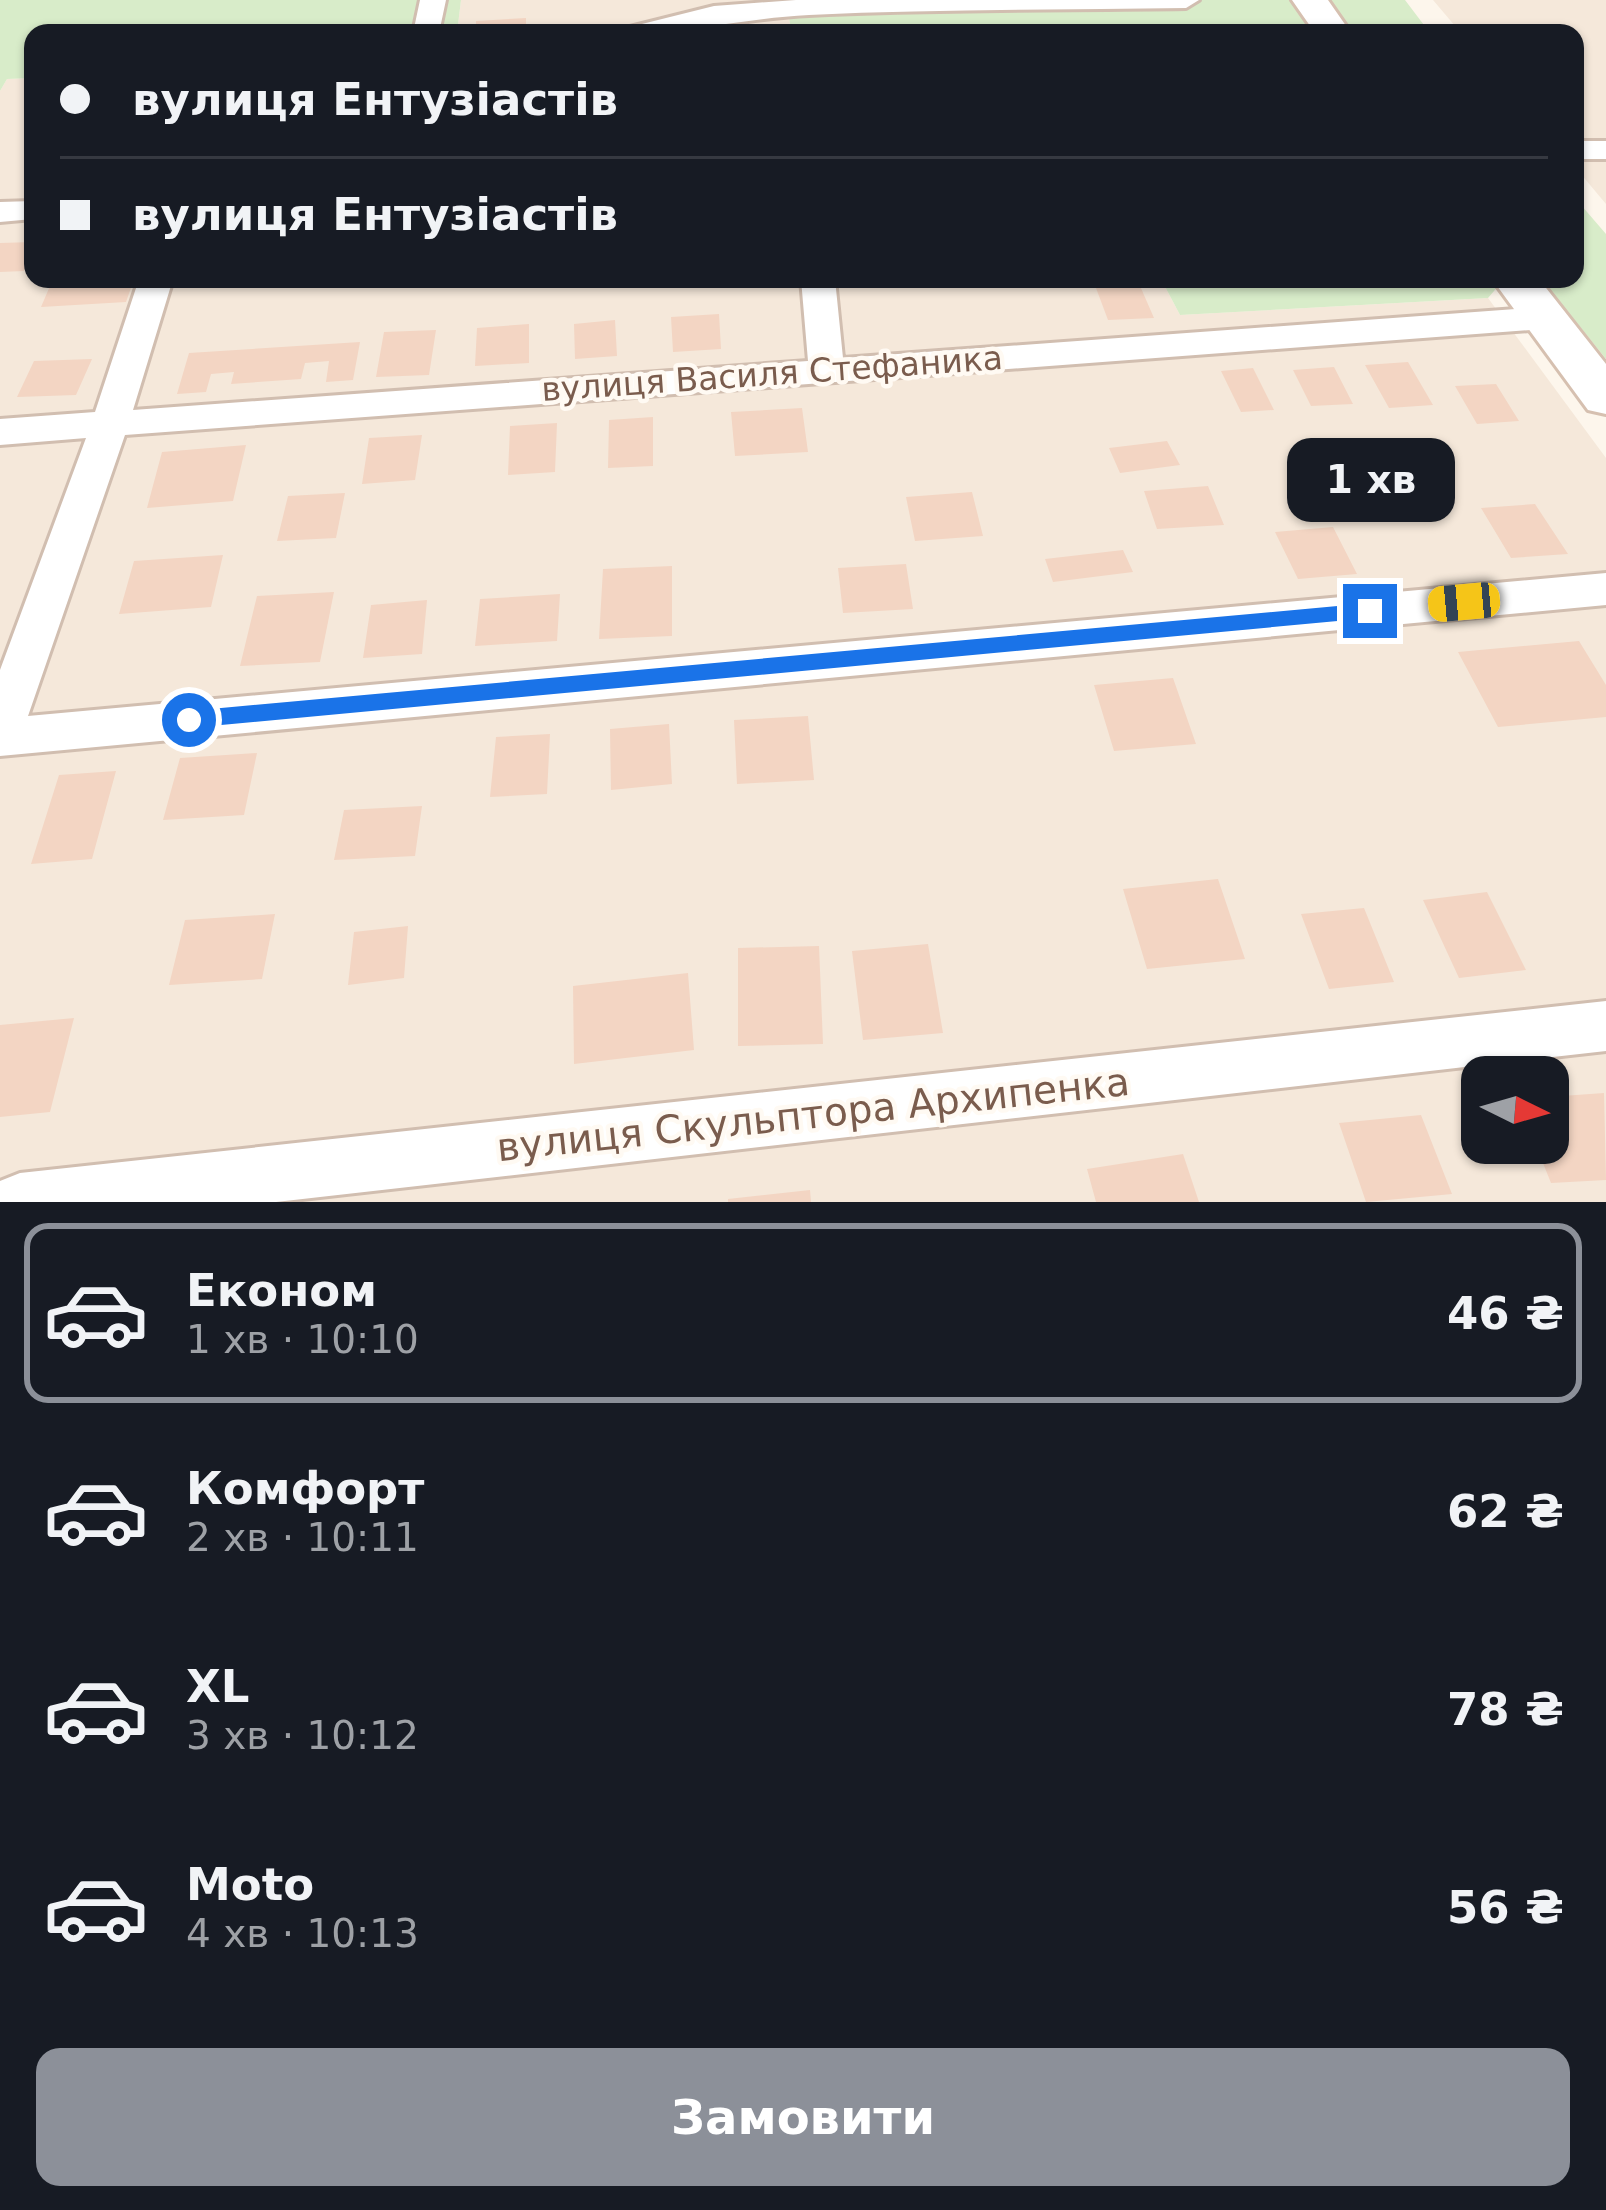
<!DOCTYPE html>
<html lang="uk">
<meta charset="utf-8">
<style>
body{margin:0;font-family:"DejaVu Sans",sans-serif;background:#242831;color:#f1f3f6;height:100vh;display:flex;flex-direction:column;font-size:45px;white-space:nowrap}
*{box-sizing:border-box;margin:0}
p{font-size:39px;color:#9ea1a6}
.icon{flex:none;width:66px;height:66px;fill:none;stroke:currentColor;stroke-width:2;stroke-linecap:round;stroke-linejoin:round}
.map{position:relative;height:1202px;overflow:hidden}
.drawer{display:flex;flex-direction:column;background:#171b24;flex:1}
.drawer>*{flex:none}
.top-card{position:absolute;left:24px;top:24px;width:1560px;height:264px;border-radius:24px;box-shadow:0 3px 9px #0004;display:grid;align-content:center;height:264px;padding:0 36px;background:#171b24}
.needle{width:78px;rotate:95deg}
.tools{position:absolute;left:1461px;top:1056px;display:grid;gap:24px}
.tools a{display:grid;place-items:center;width:108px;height:108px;border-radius:24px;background:#171b24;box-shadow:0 3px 9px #0004;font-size:60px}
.end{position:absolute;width:54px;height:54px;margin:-27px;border:15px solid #1a73e8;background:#fff;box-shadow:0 0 0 6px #fff}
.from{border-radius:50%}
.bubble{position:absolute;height:84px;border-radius:24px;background:#171b24;box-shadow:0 3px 9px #0004;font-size:39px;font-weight:800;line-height:84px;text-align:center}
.car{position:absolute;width:36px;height:72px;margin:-36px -18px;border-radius:15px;box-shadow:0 0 9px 3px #0007;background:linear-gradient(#f5c518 24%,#345 0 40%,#f5c518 0 76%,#345 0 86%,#f5c518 0)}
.top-card b{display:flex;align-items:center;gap:42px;height:114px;font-size:45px}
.top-card b+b{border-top:3px solid #363941}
.top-card i{width:30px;height:30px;background:#f1f3f6}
ul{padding:21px 0 0;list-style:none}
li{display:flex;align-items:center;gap:36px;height:180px;margin:0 24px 18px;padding:0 12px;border:6px solid transparent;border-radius:24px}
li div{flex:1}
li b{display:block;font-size:45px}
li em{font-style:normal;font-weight:800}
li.selected{border-color:#8c9099}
li>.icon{width:108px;height:108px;stroke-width:1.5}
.action{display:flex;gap:24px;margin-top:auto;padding:24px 36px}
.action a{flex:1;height:138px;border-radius:24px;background:#8c9099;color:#fff;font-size:48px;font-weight:800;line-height:138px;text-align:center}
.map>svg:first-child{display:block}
.residential{fill:#f5e8da;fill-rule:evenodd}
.green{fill:#d8ecc9}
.building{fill:#f3d5c3}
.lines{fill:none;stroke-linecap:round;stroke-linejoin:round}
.street-casing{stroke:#d1beb0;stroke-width:6}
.secondary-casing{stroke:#d6c0b0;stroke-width:6}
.street{fill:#fff;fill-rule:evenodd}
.secondary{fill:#fff;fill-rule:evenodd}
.route{fill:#1a73e8}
.labels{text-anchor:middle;stroke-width:9;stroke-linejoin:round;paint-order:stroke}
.street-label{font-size:33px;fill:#7a5c4d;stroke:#fffaf3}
.near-street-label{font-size:39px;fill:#7a5c4d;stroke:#fffaf3}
</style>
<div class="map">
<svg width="1606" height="1202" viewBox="0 0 1606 1202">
<rect width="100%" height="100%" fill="#fdf6ec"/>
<path class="residential" d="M 461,0 L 897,0 L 786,5 L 792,33 L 457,33 Z
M 1433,0 L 1606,0 L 1606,204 L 1575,167 L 1575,33 L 1461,33 Z
M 33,78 L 33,279 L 1161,279 L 1180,315 L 1488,298 L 1606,458 L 1606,1202 L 0,1202 L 0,91 L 7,79 ZM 1482,1077 L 1548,1077 L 1548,1143 L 1482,1143 Z"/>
<path class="green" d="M 0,0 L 461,0 L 457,33 L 33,33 L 33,78 L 7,79 L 0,91 Z
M 897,0 L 1293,0 L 1317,33 L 792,33 L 786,4 Z
M 1329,0 L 1405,0 L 1430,33 L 1351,33 Z
M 1575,198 L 1606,234 L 1606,359 L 1541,279 L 1575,279 Z
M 1161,279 L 1496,279 L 1500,284 L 1488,298 L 1180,315 Z"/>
<path class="building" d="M 526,18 L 526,33 L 476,33 L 476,21 Z
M 33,242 L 24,271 L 0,272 L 0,243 Z
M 53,279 L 134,279 L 126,302 L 41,307 Z
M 1137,279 L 1154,318 L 1108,320 L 1093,280 Z
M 719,314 L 721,349 L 673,352 L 671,317 Z
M 615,320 L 617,356 L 575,359 L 574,324 Z
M 529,324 L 529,363 L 475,366 L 477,328 Z
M 436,330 L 429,375 L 376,377 L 384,332 Z
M 360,342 L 353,380 L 326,382 L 329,361 L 305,363 L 301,379 L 231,384 L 234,372 L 211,374 L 206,392 L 177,394 L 189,353 Z
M 92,359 L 76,395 L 17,397 L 34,361 Z
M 1408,362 L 1433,405 L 1389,408 L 1365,365 Z
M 1334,367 L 1353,404 L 1311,406 L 1293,370 Z
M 1253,368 L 1274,410 L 1241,412 L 1221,371 Z
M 1496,384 L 1519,421 L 1477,424 L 1455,386 Z
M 802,408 L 808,452 L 735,456 L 731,412 Z
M 653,417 L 653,466 L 608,468 L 609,420 Z
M 557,423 L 555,472 L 508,475 L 510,426 Z
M 422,435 L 415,480 L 362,484 L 369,438 Z
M 1167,441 L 1180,465 L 1120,473 L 1109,448 Z
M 246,445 L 233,501 L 147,508 L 162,452 Z
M 1381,472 L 1404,513 L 1340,519 L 1318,478 Z
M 1208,486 L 1224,525 L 1157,529 L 1144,491 Z
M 972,492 L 983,536 L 915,541 L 906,497 Z
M 345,493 L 336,538 L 277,541 L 288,496 Z
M 1535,504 L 1568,554 L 1511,558 L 1481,508 Z
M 1333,527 L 1357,574 L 1298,579 L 1275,532 Z
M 1123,550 L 1133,572 L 1053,582 L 1045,559 Z
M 223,555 L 211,607 L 119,614 L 134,561 Z
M 906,564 L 913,609 L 843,613 L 838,568 Z
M 672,566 L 672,636 L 599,639 L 603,569 Z
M 334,592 L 320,662 L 240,666 L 257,596 Z
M 560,594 L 557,641 L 475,646 L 480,599 Z
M 427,600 L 422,654 L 363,658 L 371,605 Z
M 1579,641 L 1606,685 L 1606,717 L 1498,727 L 1458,652 Z
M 1173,678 L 1196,744 L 1114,751 L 1094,685 Z
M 808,716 L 814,780 L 737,784 L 734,720 Z
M 669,724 L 672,784 L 611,790 L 610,729 Z
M 550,734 L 547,794 L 490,797 L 496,737 Z
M 257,753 L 244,815 L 163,820 L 180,758 Z
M 116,771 L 92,859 L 31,864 L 59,775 Z
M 422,806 L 415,856 L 334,860 L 344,810 Z
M 1218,879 L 1245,959 L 1147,969 L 1123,889 Z
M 1487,892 L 1526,970 L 1459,978 L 1423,900 Z
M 1364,908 L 1394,982 L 1329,989 L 1301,914 Z
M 275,914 L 262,979 L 169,985 L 185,920 Z
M 408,926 L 404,978 L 348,985 L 354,932 Z
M 928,944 L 943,1033 L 863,1040 L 852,951 Z
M 819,946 L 823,1044 L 738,1046 L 738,948 Z
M 688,973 L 694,1050 L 574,1064 L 573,986 Z
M 74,1018 L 50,1112 L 0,1117 L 0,1025 Z
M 1604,1093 L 1606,1180 L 1551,1183 L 1535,1143 L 1548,1143 L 1548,1097 Z
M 1421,1115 L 1452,1194 L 1366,1202 L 1339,1123 Z
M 1183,1154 L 1199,1202 L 1096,1202 L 1087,1169 Z
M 810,1190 L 811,1202 L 728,1202 L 728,1199 Z"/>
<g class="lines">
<g class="street-casing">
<path id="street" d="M 420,0 L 446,0 L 439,33 L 413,33 Z
M 796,0 L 1199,0 L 1186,8 C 1060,10 934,9 809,15 C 747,18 688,33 627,33 L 630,27 L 714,6 Z
M 1575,141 L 1606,141 L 1606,159 L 1575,159 Z
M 33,201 L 33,219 L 0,222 L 0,202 Z
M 139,279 L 173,279 L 133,410 L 808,361 L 801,279 L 835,279 L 843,358 L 1544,307 L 1556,310 L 1561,318 L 1556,326 L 1544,329 L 125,435 L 28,716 L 1606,573 L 1606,605 L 0,756 L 0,670 L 86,438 L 0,445 L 0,419 L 95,412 Z
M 1606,1001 L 1606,1051 L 276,1202 L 0,1202 L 0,1181 L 20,1173 Z"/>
</g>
<g class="secondary-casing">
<path id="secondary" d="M 1292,0 L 1328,0 L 1351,33 L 1315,33 Z
M 1492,279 L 1539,279 L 1606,364 L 1606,414 L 1588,410 Z"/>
</g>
<use href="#street" class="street"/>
<use href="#secondary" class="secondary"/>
</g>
<path class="route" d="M 1370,603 L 1380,611 L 1370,618 L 189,728 L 179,720 L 189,711 Z"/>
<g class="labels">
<g class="street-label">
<text transform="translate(772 373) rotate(-4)" y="12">вулиця Василя Стефаника</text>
</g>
<g class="near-street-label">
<text transform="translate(813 1114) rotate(-6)" y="14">вулиця Скульптора Архипенка</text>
</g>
</g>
</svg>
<div class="tools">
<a><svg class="needle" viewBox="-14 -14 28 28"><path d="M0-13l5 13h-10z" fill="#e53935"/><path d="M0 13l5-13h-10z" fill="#9ea1a6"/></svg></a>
</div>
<i class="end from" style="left:189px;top:720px"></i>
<i class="end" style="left:1370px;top:611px"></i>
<div class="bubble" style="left:1287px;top:438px;width:168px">1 хв</div>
<i class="car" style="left:1464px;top:602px;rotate:265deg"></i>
<div class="top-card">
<b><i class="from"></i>вулиця Ентузіастів</b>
<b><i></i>вулиця Ентузіастів</b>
</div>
</div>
<section class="drawer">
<ul>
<li class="selected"><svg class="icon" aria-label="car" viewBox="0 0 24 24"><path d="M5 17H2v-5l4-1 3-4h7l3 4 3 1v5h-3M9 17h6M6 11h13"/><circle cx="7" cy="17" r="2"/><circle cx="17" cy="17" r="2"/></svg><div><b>Економ</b><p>1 хв · 10:10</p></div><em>46 ₴</em></li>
<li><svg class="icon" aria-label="car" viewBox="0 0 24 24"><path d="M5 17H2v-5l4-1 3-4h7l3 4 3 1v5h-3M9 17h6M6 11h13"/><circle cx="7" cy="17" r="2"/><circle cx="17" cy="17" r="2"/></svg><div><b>Комфорт</b><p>2 хв · 10:11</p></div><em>62 ₴</em></li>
<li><svg class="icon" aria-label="car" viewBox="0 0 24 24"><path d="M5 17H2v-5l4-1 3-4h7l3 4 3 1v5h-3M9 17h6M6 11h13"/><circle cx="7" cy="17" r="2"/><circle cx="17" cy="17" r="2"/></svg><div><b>XL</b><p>3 хв · 10:12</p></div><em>78 ₴</em></li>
<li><svg class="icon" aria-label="car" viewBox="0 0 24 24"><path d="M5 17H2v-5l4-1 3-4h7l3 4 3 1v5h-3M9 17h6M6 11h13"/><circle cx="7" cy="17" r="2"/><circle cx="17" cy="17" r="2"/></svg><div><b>Moto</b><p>4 хв · 10:13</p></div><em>56 ₴</em></li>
</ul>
<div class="action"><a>Замовити</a></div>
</section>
